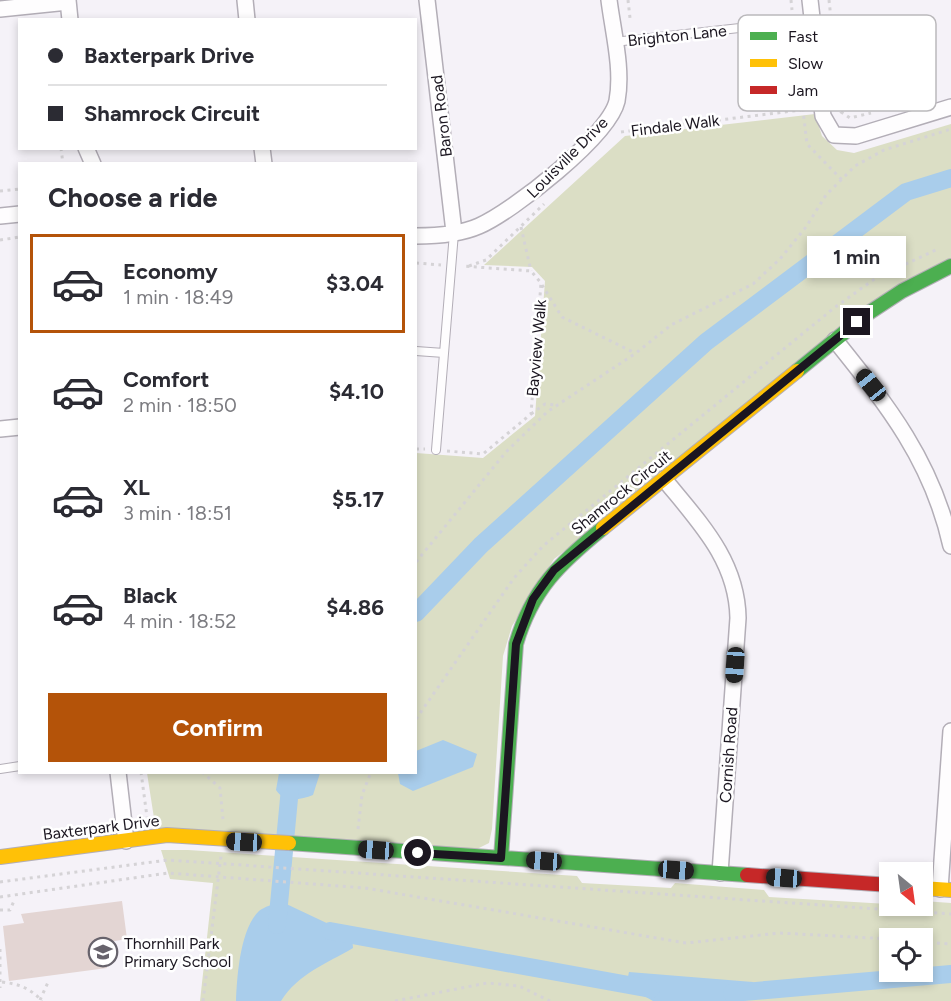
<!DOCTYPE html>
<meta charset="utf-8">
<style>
body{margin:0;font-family:Figtree,sans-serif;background:#f2f2f3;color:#2b2b33;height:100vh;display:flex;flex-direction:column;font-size:22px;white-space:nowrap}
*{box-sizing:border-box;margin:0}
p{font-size:20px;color:#7c7c81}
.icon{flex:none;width:33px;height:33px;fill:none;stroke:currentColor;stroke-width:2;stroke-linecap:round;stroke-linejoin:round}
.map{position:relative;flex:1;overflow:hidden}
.details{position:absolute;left:18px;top:162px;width:399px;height:612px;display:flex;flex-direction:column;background:#fff;border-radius:0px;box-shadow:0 3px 9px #0003}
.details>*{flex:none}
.banner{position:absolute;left:18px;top:18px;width:399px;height:132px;border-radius:0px;box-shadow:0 3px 9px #0003;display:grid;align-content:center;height:132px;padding:0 30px;background:#fff}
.needle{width:39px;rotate:151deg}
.buttons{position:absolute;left:879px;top:862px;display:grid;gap:12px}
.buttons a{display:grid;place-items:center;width:54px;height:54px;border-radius:0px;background:#fff;box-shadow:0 3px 9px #0003;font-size:30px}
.end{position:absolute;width:27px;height:27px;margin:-14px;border:8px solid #1b1620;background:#fff;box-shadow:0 0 0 3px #fff}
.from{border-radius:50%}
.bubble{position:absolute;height:42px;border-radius:0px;background:#fff;box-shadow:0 3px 9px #0003;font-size:20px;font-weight:700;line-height:42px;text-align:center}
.car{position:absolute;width:18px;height:36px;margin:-18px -9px;border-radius:8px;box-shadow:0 0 4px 2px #0007;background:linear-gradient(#222 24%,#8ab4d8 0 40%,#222 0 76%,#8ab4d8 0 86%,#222 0)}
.banner b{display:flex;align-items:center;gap:21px;height:57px;font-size:22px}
.banner b+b{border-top:2px solid #e1e1e2}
.banner i{width:15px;height:15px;background:#2b2b33}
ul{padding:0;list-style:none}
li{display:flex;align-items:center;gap:18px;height:99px;margin:0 12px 9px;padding:0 18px;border:3px solid transparent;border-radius:0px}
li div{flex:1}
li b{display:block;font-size:22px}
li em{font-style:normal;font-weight:700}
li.on{border-color:#b45309}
li>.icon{width:54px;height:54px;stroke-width:1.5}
h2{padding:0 30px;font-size:27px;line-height:72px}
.primary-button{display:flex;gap:12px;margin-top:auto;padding:12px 30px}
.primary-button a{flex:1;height:69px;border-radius:0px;background:#b45309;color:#fff;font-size:24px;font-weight:700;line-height:69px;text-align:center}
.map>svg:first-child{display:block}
.green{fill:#dbdec5;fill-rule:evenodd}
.water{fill:#a9cdeb}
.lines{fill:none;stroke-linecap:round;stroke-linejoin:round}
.canal{stroke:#a9cdeb;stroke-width:18}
.building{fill:#e3d5d3}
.lane-casing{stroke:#b3aeb7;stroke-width:10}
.street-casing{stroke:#b3aeb7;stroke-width:18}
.fast-casing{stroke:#b3aeb7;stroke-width:16}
.slow-casing{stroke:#b3aeb7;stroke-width:16}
.jam-casing{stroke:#b3aeb7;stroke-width:16}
.path{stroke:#d5d3d6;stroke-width:3;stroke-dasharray:3 4.5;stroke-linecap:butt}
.lane{stroke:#fefdfe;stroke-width:8}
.street{stroke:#fefdfe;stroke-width:15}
.fast{stroke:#4caf50;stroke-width:14}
.slow{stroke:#ffc107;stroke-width:14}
.jam{stroke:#c62828;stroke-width:14}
.route{stroke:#1b1620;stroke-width:8}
.labels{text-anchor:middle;stroke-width:5;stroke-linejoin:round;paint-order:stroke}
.street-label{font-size:16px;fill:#1b1620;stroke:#fff}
.poi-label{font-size:16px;fill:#1b1620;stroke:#fff;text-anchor:start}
.key{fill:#fff;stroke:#bbb9bc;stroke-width:1.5}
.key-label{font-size:16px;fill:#1b1620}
</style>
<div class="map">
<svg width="951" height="1001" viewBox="0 0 951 1001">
<rect width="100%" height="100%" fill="#f5f2f8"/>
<path class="green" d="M 815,114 L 822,136 L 837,150 L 854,153 L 951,124 L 951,258 L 554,559 L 512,626 L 503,656 L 492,829 L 489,843 L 475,850 L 156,831 L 147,773 L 416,772 L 416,453 L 483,458 L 535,416 L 545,281 L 532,267 L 484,265 L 625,136 Z
M 161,850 L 188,850 L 577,876 L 582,883 L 671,888 L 675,883 L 764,890 L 769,897 L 922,906 L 923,901 L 951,903 L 951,1001 L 200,1001 L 213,883 L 170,879 ZM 890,939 L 922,939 L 922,972 L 890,972 Z"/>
<path class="water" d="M 443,740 L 477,754 L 473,767 L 413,791 L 400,784 L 398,773 L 416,772 L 416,751 Z
M 279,773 L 320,773 L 313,795 C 300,800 284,803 276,790 Z
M 280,901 L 352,935 L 353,948 C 326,964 299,973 281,1001 L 236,1001 C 237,977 240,929 259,911 C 264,907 274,904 280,901 Z
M 629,972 L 753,982 L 755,991 L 742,1001 L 653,1001 L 626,986 Z"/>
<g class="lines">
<path class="canal" d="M 416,613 L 481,545 L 706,342 L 906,192 L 951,178
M 277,925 L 290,788 L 295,772
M 330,931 L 651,989
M 732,993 L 951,974"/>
</g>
<path class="building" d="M 122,901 L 127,939 L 103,943 L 107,968 L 9,981 L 3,926 L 24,923 L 21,914 Z"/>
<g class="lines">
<g class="lane-casing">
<path id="lane" d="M 614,42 L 812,20
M 416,351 L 444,353
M 436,450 L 454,233
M 0,769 L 20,766"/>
</g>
<g class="street-casing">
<path id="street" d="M 68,0 L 70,20
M 245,0 L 247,20
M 427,0 L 454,232
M 810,0 L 823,116 L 834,135 L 856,136 L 951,107
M 0,9 L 68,2
M 86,148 L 93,164
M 262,148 L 264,164
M 0,216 L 20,214
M 416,236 C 435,236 461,234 479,226 C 512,212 609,136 617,101 C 623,69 613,32 609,0
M 835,340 C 888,406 932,461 951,546
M 0,429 L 20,427
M 664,479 C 699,522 737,560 738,618 L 720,873
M 118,772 L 126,841
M 940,889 L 951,731"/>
</g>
<g class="fast-casing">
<path id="fast" d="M 797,371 L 867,314 L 902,291 L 951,266
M 289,843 L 747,875
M 501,858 L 516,644 C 532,589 560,563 603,528"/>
</g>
<g class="slow-casing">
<path id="slow" d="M 603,528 L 797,371
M 0,857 L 167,835 L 289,843
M 922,888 L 951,890"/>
</g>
<g class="jam-casing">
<path id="jam" d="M 747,875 L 890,885"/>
</g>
<path class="path" d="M 628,0 L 630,18
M 791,0 L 792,10
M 829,0 L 841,112 L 850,118 L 871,113
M 794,34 L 807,144 L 842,180
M 621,132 L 801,110
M 61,148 L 63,164
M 0,191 L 20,189
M 521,227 L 531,271
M 0,240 L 20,237
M 416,263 L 441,265
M 469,266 L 486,260 L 544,204
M 542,285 L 562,317 L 635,353
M 531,414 L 545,404 L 558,405
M 416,449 L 425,449
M 447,451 L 483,454 L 531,414 L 541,283 L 531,271 L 462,266
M 416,562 L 506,452 L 547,412 L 636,353 L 671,325 L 753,284 L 780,259 L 806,227 L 826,195 L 855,166 L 884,150 L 951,129
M 416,719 L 514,578 L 543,546 L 834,308 L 876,278 L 938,249
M 141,772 L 147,817
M 202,772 L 220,788 L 223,819
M 358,829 L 362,795 L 371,772
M 0,882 L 168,860 L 951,914
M 0,897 L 168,873 L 365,888 L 686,943 L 780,933 L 890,939
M 0,910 L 10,910 L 14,901
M 922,942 L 951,944
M 0,949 L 0,988
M 2,982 C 19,984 30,988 42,1001
M 40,1000 L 49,980
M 203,1001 L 221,856
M 395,1001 L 487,983 L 519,986 L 550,1001"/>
<use href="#lane" class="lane"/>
<use href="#street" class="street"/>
<use href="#fast" class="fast"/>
<use href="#slow" class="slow"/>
<use href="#jam" class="jam"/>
</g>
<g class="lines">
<path class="route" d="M 418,853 L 501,858 L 516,644 L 533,599 L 554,570 L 857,322"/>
</g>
<defs>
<g id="school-ring" transform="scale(1.5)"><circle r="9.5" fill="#fff" stroke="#67636c" stroke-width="1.5"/><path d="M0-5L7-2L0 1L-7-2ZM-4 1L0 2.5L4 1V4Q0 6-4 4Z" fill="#67636c"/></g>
</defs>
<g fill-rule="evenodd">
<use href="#school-ring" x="103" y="952"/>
</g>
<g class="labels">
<g class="street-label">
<text transform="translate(677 35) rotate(-6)" y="6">Brighton Lane</text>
<text transform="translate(441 116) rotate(-97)" y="6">Baron Road</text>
<text transform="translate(675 125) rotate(-7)" y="6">Findale Walk</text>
<text transform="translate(567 157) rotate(-45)" y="6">Louisville Drive</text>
<text transform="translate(536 348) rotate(-85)" y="6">Bayview Walk</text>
<text transform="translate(621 492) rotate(-39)" y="6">Shamrock Circuit</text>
<text transform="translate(728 755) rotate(-86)" y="6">Cornish Road</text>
<text transform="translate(101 827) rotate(-7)" y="6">Baxterpark Drive</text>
</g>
<g class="poi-label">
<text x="124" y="949">Thornhill Park<tspan x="124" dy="18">Primary School</tspan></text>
</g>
</g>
<rect x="738" y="15" width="198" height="96" rx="9" class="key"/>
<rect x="750" y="32" width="27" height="8" fill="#4caf50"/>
<rect x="750" y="59" width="27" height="8" fill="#ffc107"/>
<rect x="750" y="86" width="27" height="8" fill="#c62828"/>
<g class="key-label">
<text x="788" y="42">Fast</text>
<text x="788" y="69">Slow</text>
<text x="788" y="96">Jam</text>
</g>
</svg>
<div class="buttons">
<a><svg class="needle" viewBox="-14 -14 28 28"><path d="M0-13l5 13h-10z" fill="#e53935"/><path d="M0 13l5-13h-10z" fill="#7c7c81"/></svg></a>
<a><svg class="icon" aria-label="locate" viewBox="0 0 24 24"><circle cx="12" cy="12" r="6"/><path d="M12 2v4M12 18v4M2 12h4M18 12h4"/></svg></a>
</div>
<i class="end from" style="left:418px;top:853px"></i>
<i class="end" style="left:857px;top:322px"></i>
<div class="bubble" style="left:807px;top:236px;width:99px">1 min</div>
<i class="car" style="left:871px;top:385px;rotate:321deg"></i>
<i class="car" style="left:735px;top:665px;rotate:184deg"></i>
<i class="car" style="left:244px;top:842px;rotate:273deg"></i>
<i class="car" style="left:376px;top:850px;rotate:274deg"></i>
<i class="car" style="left:544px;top:861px;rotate:274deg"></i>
<i class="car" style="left:676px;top:870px;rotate:94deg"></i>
<i class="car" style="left:784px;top:878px;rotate:274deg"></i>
<div class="banner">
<b><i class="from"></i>Baxterpark Drive</b>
<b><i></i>Shamrock Circuit</b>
</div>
<section class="details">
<h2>Choose a ride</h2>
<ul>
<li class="on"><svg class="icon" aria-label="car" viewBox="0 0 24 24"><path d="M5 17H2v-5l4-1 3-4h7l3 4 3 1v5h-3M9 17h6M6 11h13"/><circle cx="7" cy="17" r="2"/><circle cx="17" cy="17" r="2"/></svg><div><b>Economy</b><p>1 min · 18:49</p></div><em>$3.04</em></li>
<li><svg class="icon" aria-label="car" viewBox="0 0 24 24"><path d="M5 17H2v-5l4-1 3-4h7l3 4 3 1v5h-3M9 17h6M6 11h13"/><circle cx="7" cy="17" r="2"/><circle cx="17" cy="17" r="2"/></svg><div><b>Comfort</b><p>2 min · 18:50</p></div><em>$4.10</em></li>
<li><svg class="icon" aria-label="car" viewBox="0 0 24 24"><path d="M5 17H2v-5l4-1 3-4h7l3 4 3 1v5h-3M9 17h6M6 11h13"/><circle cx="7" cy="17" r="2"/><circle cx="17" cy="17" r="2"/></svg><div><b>XL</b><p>3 min · 18:51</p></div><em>$5.17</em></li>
<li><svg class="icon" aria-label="car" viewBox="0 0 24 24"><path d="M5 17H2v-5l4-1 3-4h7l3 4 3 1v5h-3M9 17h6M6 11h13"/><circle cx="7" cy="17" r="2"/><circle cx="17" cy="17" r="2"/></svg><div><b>Black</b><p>4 min · 18:52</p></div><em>$4.86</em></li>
</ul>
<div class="primary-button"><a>Confirm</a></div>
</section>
</div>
